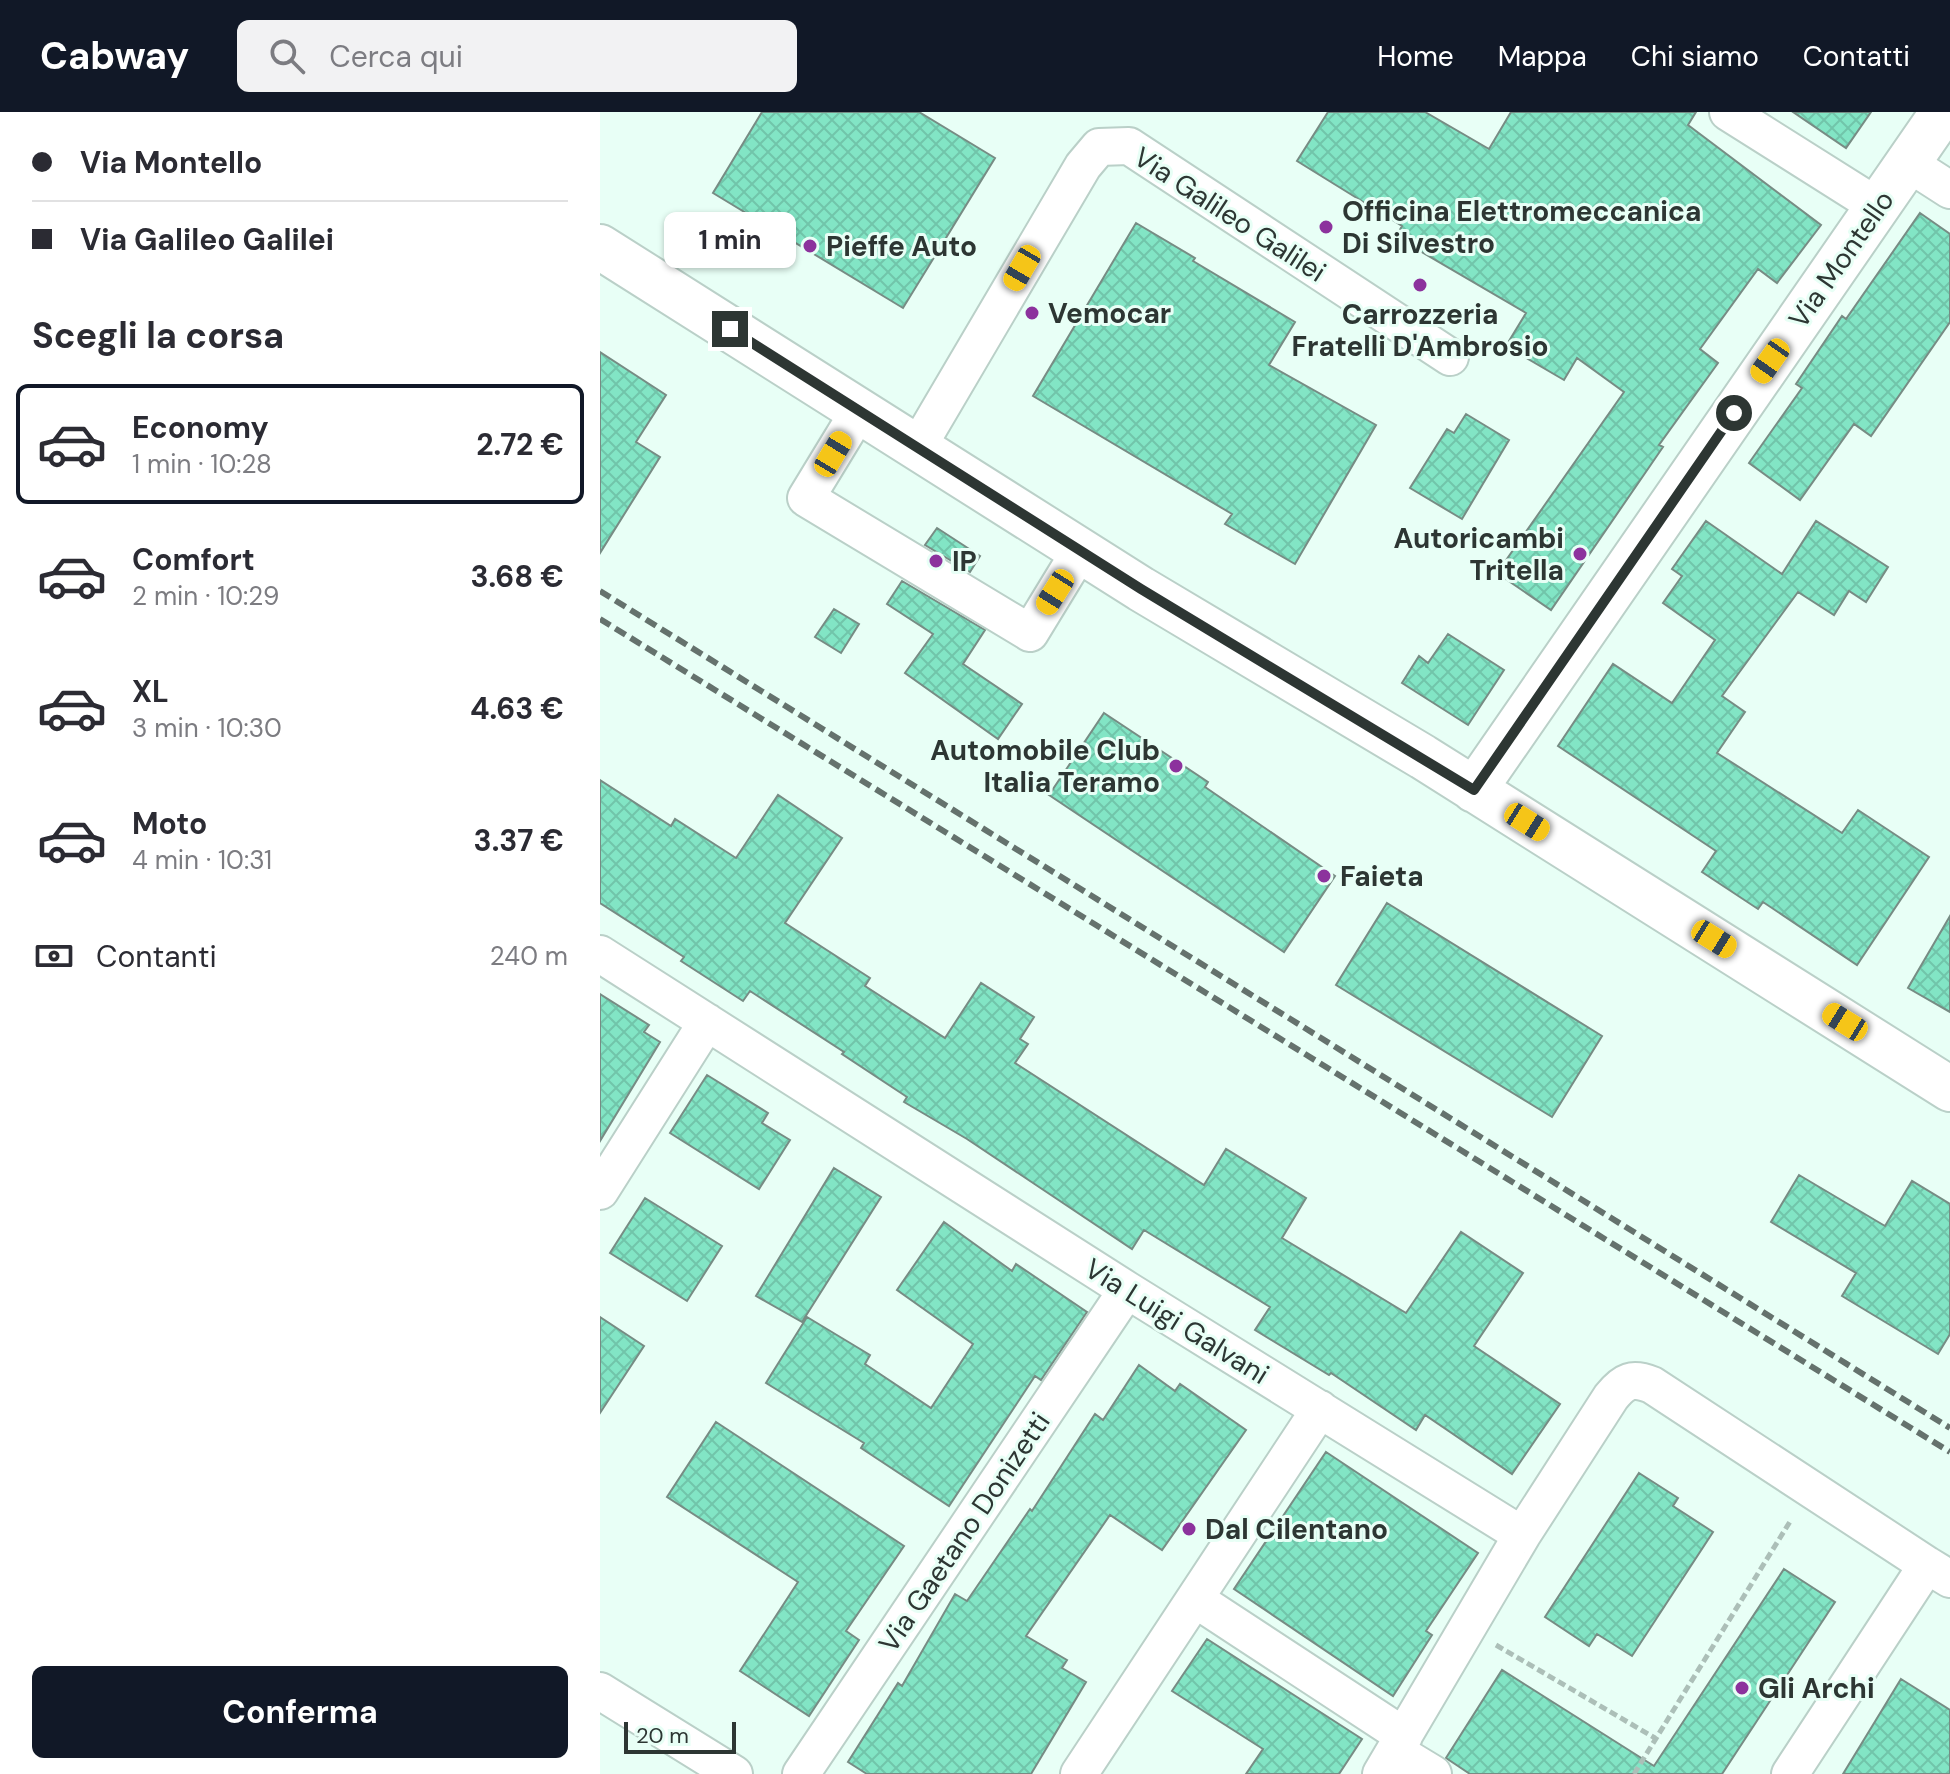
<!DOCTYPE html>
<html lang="it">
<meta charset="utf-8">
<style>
body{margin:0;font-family:"DM Sans",sans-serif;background:#f2f2f3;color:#2b2b33;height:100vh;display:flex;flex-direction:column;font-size:30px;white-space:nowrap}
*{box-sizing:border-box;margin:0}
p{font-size:26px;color:#7c7c81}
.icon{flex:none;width:44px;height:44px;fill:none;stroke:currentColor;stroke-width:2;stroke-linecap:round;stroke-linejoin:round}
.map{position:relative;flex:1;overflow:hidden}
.sheet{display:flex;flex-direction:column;background:#fff;width:600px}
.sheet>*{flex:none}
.guide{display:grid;align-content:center;height:176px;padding:0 32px;background:#fff}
.scale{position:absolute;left:24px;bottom:20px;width:112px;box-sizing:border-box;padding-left:8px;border:4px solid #2d3633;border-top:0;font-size:22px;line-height:28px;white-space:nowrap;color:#2d3633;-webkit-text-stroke:6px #e8fff6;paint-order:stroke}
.end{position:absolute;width:36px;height:36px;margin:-18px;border:10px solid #2d3633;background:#fff;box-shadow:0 0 0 4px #fff}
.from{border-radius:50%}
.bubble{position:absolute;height:56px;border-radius:12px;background:#fff;box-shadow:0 2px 6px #0004;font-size:26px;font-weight:700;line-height:56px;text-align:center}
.car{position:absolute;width:24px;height:48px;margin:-24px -12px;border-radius:10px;box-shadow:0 0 6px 2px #0007;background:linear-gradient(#f5c518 24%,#345 0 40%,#f5c518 0 76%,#345 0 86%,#f5c518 0)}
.guide b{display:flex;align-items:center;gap:28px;height:76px;font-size:30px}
.guide b+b{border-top:2px solid #e1e1e2}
.guide i{width:20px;height:20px;background:#2b2b33}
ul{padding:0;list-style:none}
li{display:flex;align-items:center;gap:24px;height:120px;margin:0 16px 12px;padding:0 16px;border:4px solid transparent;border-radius:12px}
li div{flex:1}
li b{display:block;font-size:30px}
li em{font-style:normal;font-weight:700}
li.selected{border-color:#111827}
li>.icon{width:72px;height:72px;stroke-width:1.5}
h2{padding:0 32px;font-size:36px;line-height:96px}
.pay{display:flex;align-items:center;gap:20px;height:88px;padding:0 32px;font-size:30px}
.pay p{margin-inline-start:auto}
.primary-button{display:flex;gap:16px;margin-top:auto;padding:16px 32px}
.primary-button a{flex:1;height:92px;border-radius:12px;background:#111827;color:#fff;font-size:32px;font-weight:700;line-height:92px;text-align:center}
header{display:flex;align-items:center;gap:48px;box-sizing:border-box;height:112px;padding:0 40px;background:#111827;color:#fff}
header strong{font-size:38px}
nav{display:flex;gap:44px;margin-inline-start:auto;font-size:28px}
.search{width:560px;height:72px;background:#f2f2f3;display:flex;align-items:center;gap:20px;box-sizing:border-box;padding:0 28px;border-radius:12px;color:#7c7c81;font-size:30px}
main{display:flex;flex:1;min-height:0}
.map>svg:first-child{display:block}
.building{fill:url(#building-cross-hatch);stroke:#778c84;stroke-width:2}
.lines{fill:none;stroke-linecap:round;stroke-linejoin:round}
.minor-casing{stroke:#bad0c8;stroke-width:40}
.major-casing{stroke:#bad0c8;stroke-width:48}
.path{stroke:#acbfb8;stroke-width:5;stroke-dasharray:8 4;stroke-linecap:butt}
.minor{stroke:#fff;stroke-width:36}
.major{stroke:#fff;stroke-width:44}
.rail{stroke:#65726d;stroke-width:6;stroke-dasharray:12 6;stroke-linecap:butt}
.route{stroke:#2d3633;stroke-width:10}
.poi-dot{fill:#8c329d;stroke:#e8fff6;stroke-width:3}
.labels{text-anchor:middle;stroke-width:6;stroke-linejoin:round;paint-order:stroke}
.poi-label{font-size:28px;font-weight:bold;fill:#2d3633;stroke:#e8fff6;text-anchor:start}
.street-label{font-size:28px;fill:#2d3633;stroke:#e8fff6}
</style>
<header>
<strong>Cabway</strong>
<div class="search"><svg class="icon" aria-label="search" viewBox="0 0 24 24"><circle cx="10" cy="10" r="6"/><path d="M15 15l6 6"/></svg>Cerca qui</div>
<nav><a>Home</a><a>Mappa</a><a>Chi siamo</a><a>Contatti</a></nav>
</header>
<main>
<section class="sheet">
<div class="guide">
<b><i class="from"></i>Via Montello</b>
<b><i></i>Via Galileo Galilei</b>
</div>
<h2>Scegli la corsa</h2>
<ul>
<li class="selected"><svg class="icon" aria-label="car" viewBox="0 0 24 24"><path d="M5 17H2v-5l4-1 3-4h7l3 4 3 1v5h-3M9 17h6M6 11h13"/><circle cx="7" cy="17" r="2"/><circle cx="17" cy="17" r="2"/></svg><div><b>Economy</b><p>1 min · 10:28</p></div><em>2.72 €</em></li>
<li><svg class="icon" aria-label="car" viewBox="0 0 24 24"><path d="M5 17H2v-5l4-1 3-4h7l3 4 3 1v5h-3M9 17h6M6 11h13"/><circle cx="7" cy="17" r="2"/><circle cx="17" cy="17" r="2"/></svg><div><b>Comfort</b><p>2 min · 10:29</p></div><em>3.68 €</em></li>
<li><svg class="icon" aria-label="car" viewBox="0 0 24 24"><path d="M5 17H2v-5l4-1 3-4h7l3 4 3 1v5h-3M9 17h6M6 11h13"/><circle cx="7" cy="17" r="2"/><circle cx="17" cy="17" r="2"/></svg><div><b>XL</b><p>3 min · 10:30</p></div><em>4.63 €</em></li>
<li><svg class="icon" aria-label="car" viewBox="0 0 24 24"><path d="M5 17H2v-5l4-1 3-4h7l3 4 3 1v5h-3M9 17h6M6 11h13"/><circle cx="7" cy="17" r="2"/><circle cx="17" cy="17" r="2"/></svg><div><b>Moto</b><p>4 min · 10:31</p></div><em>3.37 €</em></li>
</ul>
<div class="pay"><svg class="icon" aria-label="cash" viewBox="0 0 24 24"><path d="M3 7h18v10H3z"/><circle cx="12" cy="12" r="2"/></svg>Contanti<p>240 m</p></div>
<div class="primary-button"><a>Conferma</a></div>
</section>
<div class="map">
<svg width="1350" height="1662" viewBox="0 0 1350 1662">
<defs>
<pattern id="building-cross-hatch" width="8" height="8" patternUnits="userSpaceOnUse" patternTransform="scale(2)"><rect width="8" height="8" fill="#82e5c5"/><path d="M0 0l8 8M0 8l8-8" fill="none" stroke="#71c5aa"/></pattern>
</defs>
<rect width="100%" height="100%" fill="#e8fff6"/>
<path class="building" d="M 162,0 L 319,0 L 395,46 L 303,196 L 113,81 Z
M 728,0 L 825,0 L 889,37 L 911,0 L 1096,0 L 1088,13 L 1221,113 L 1177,171 L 1158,157 L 1100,237 L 1118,251 L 1059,333 L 1063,335 L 951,498 L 897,461 L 1024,280 L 977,246 L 964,268 L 906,234 L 926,201 L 796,125 L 802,114 L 697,49 Z
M 1193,0 L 1271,0 L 1246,36 Z
M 1320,101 L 1350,122 L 1350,210 L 1271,324 L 1254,312 L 1200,388 L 1149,351 L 1202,276 L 1196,272 L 1242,204 L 1246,207 Z
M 536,111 L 595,146 L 593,149 L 695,210 L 669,253 L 776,313 L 695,452 L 625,412 L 632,402 L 433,284 Z
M 0,240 L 66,283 L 36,330 L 60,345 L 0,441 Z
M 866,302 L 909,328 L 862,407 L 810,376 L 847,317 L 854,321 Z
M 1106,409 L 1182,462 L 1216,409 L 1288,455 L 1266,490 L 1249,479 L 1234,503 L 1198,480 L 1122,584 L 1145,600 L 1117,641 L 1242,721 L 1258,698 L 1329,745 L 1257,853 L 1163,790 L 1158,797 L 1102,760 L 1116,739 L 958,634 L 1013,552 L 1072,591 L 1115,528 L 1063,491 L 1082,464 L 1072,457 Z
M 337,416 L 380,444 L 370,460 L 325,433 Z
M 302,469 L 385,518 L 363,552 L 422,592 L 398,627 L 305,561 L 333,522 L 287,492 Z
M 234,497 L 259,512 L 241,541 L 215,525 Z
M 848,522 L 904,558 L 868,613 L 802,571 L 819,544 L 828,551 Z
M 504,601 L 608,670 L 605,675 L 735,764 L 684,840 L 449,683 Z
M 0,668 L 71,714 L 75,707 L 136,746 L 178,683 L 242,726 L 185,811 L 270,866 L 265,874 L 345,926 L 381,871 L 434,905 L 420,927 L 428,932 L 415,951 L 604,1073 L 626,1037 L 706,1086 L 682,1126 L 806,1201 L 861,1120 L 923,1161 L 874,1234 L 960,1292 L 912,1362 L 825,1303 L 816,1318 L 731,1261 L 729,1263 L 655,1218 L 670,1195 L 544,1118 L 532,1137 L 367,1027 L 304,990 L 307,985 L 242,942 L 244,940 L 150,879 L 143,889 L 81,849 L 84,845 L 0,791 Z
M 787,791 L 1002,924 L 952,1005 L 736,873 Z
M 1350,804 L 1350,900 L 1308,876 Z
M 0,882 L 49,913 L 44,920 L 60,930 L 0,1029 Z
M 107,963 L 168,1001 L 162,1011 L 190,1028 L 159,1077 L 70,1021 Z
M 234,1056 L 281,1085 L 202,1210 L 156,1184 Z
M 1199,1063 L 1285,1114 L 1312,1069 L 1350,1092 L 1350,1222 L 1338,1242 L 1242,1184 L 1256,1161 L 1171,1110 Z
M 45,1086 L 122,1134 L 87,1189 L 10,1141 Z
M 344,1110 L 412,1159 L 416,1152 L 487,1200 L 441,1268 L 435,1264 L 349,1394 L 261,1336 L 264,1331 L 166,1271 L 207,1205 L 270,1243 L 265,1252 L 331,1296 L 373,1232 L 297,1178 Z
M 0,1205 L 44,1234 L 0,1301 Z
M 539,1253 L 575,1279 L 580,1272 L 646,1318 L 562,1438 L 510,1403 L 426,1524 L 467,1548 L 462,1556 L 486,1570 L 431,1662 L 267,1662 L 248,1650 L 298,1571 L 302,1574 L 355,1482 L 367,1489 L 430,1397 L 432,1399 L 495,1302 L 503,1308 Z
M 116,1310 L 304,1434 L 246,1519 L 259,1528 L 209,1604 L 140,1559 L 198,1470 L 67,1385 Z
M 726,1340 L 878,1441 L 826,1519 L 832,1523 L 793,1584 L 634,1477 Z
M 1039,1361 L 1078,1386 L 1073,1394 L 1113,1420 L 1032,1544 L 997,1522 L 989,1534 L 945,1505 Z
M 1184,1457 L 1235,1490 L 1122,1662 L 870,1662 L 846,1646 L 902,1558 L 1054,1654 Z
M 607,1527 L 762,1627 L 739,1662 L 646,1662 L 663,1637 L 572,1579 Z
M 1301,1567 L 1350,1598 L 1350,1662 L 1243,1662 Z"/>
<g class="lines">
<g class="minor-casing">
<path id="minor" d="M 1128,0 L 1277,94
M 1308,51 L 1350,78
M 259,299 L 206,386 L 430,521 L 480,439
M 317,336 L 483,54 L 499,35 L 529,34 L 850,245
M 0,842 L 527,1178 L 922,1423
M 0,1079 L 107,910
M 595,1487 L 804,1624
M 0,1579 L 134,1662
M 795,1639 L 833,1662
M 201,1662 L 527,1178
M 479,1662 L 720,1297
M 781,1662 L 922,1423 L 1011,1285 C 1024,1269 1032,1265 1052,1273 L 1327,1453
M 1190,1662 L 1327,1453 L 1350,1467"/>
</g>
<g class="major-casing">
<path id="major" d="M 0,135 L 541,477 L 823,645 L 1350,977
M 874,678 L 1343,0"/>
</g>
<path class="path" d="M 896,1533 L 1055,1626
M 1034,1662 L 1191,1408"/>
<use href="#minor" class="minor"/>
<use href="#major" class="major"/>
<path class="rail" d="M 0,479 L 1350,1316
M 0,507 L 1350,1340"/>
</g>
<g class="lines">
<path class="route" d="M 130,217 L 541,477 L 874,678 L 1134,301"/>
</g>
<g class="poi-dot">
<circle cx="726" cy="115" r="8"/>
<circle cx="210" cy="134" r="8"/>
<circle cx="820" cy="173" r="8"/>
<circle cx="432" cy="201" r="8"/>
<circle cx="980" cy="442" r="8"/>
<circle cx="336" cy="449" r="8"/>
<circle cx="576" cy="654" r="8"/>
<circle cx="724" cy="764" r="8"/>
<circle cx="589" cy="1417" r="8"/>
<circle cx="1142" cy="1576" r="8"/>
</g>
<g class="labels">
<g class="poi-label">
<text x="742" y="109">Officina Elettromeccanica<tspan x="742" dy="32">Di Silvestro</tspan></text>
<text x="226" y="144">Pieffe Auto</text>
<text x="448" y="211">Vemocar</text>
<text x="820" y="212" text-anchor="middle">Carrozzeria<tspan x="820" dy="32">Fratelli D'Ambrosio</tspan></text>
<text x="964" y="436" text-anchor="end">Autoricambi<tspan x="964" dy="32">Tritella</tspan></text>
<text x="352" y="459">IP</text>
<text x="560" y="648" text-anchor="end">Automobile Club<tspan x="560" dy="32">Italia Teramo</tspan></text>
<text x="740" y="774">Faieta</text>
<text x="605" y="1427">Dal Cilentano</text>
<text x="1158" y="1586">Gli Archi</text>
</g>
<g class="street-label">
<text transform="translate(630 102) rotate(33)" y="10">Via Galileo Galilei</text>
<text transform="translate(1241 147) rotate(-55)" y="10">Via Montello</text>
<text transform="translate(577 1209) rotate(32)" y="10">Via Luigi Galvani</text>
<text transform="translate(364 1420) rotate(-56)" y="10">Via Gaetano Donizetti</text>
</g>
</g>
</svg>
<div class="scale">20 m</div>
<i class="end from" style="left:1134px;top:301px"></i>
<i class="end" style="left:130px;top:217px"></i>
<div class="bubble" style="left:64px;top:100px;width:132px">1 min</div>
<i class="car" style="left:422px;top:156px;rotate:210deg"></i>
<i class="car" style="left:1170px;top:249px;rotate:215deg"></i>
<i class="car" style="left:233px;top:342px;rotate:31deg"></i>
<i class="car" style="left:455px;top:480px;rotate:212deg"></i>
<i class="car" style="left:927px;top:710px;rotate:122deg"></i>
<i class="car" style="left:1114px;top:827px;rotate:122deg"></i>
<i class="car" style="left:1245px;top:910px;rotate:302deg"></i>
</div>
</main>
